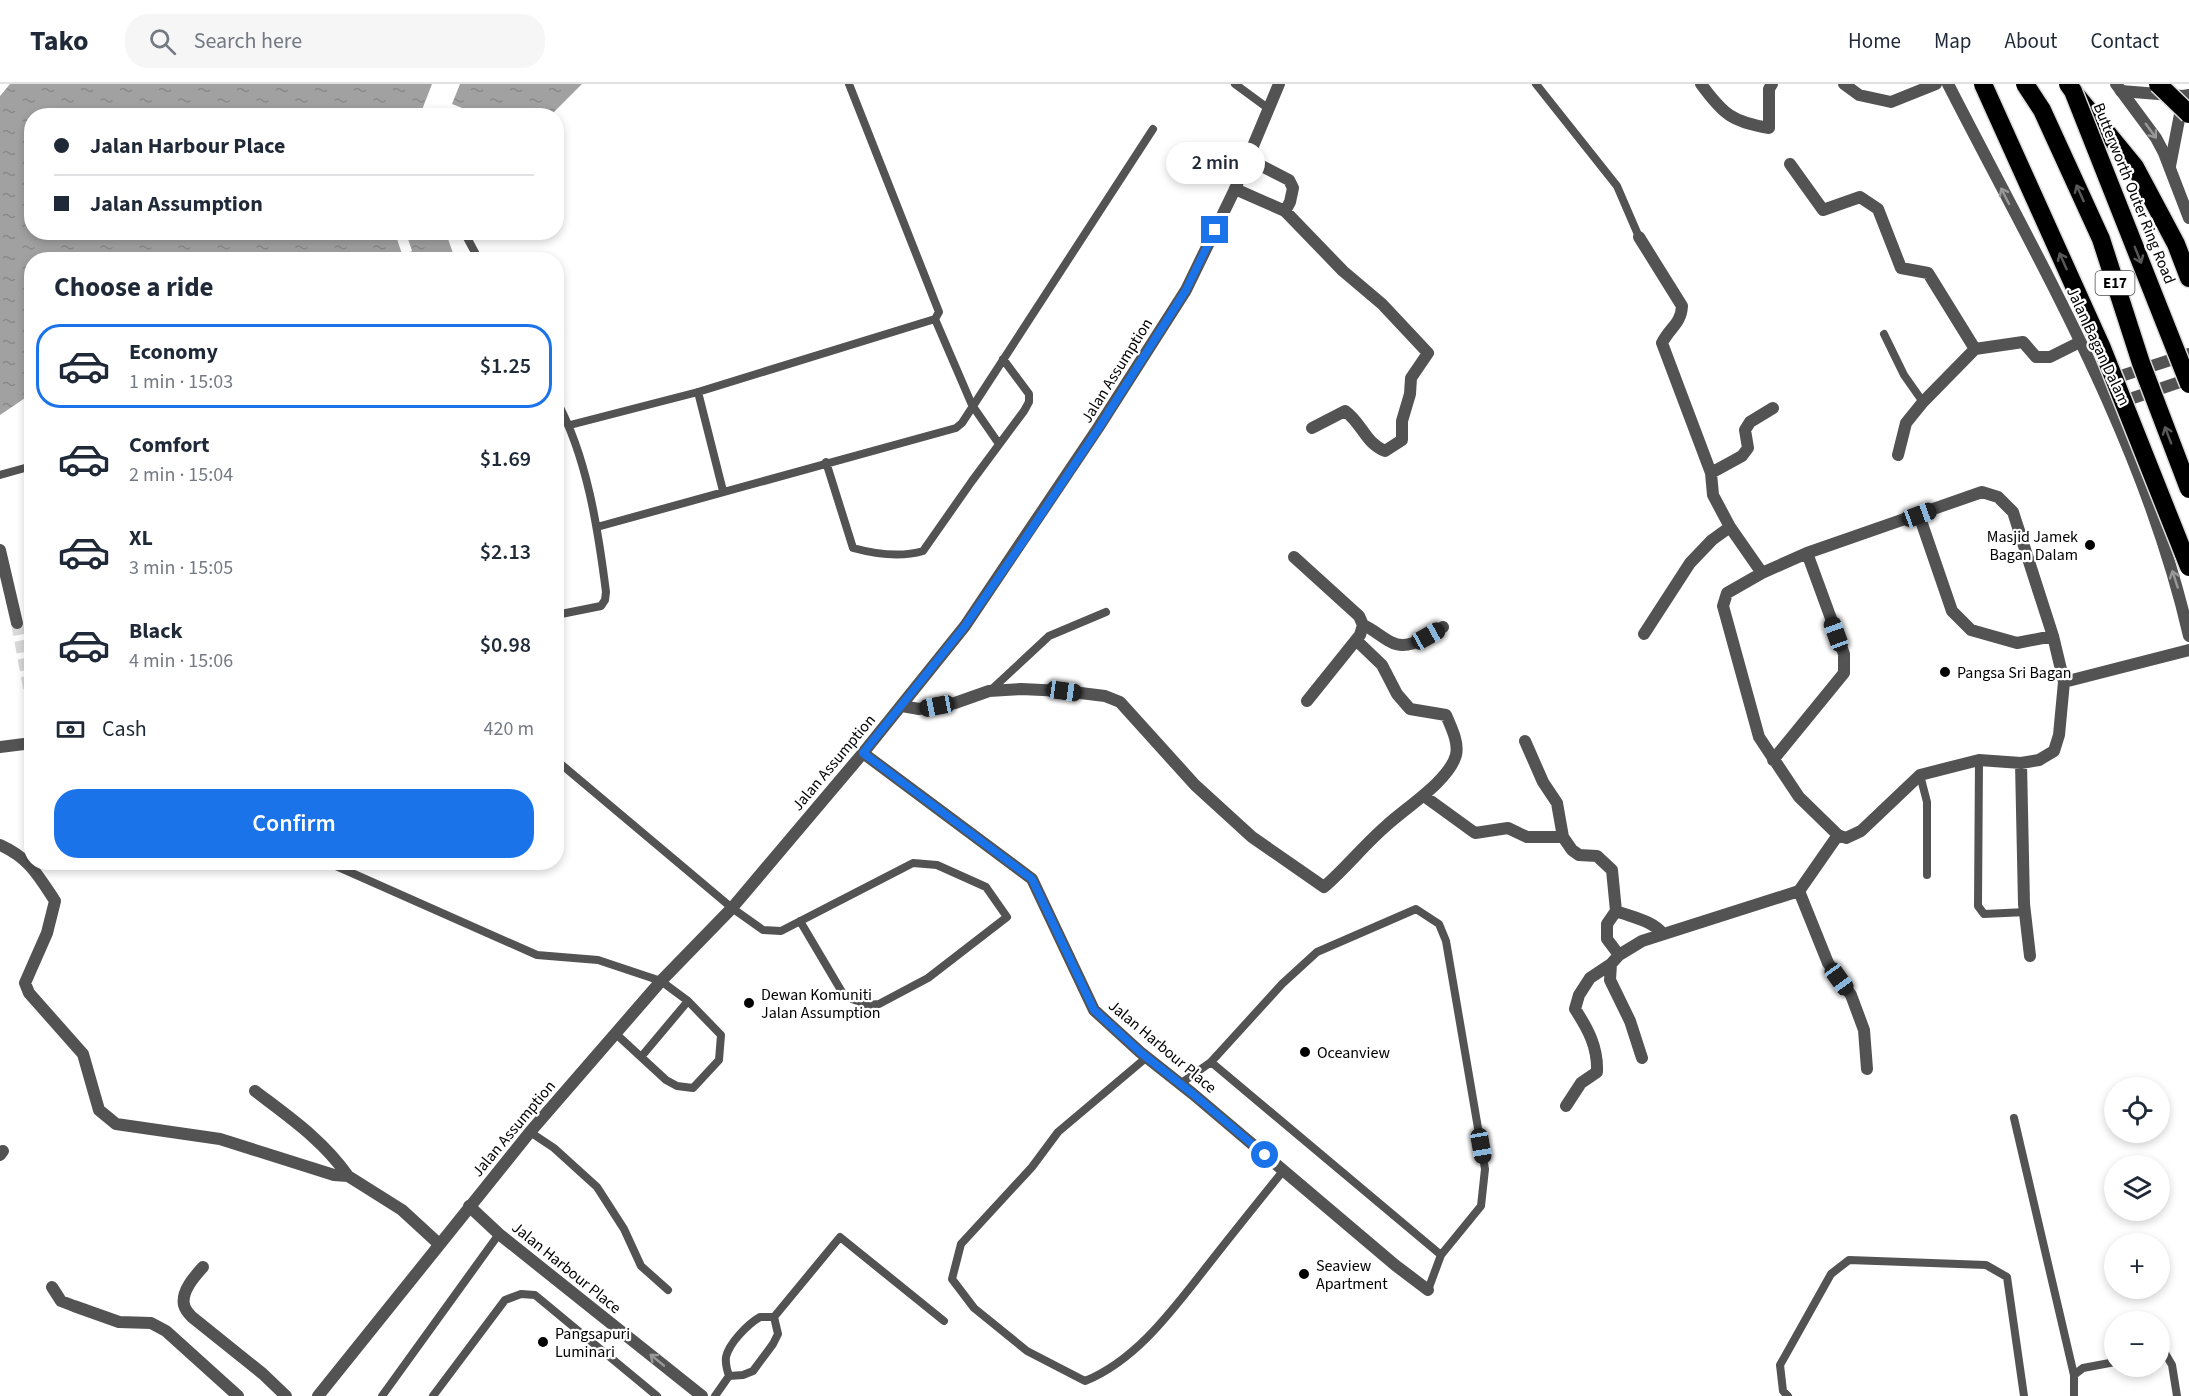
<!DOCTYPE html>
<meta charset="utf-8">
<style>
body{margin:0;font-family:"Source Sans 3",sans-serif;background:#f6f6f7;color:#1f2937;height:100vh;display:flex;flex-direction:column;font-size:22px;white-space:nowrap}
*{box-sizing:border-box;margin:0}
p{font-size:20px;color:#747a83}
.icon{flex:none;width:33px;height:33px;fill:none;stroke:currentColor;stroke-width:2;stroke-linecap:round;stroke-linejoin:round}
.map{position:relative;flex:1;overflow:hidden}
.side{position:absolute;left:24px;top:168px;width:540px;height:618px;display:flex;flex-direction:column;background:#fff;border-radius:24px;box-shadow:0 3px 9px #0003}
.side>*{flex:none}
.top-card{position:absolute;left:24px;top:24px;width:540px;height:132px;border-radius:24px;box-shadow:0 3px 9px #0003;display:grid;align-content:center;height:132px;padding:0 30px;background:#fff}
.fabs{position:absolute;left:2104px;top:993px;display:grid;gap:12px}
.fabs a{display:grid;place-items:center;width:66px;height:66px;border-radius:50%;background:#fff;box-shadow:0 3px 9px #0003;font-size:30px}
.end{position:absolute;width:27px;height:27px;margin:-14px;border:8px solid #1a73e8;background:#fff;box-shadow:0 0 0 3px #fff}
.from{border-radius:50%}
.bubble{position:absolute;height:42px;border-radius:21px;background:#fff;box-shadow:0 3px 9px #0003;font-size:20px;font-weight:600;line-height:42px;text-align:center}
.car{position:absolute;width:18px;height:36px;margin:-18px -9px;border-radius:8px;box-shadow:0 0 4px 2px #0007;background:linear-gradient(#222 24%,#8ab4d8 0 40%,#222 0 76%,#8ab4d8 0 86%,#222 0)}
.top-card b{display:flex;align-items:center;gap:21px;height:57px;font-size:22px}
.top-card b+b{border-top:2px solid #e0e1e3}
.top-card i{width:15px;height:15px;background:#1f2937}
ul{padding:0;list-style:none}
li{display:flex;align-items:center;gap:18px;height:84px;margin:0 12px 9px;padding:0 18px;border:3px solid transparent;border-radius:24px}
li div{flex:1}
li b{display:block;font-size:22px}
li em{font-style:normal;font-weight:600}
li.selected{border-color:#1a73e8}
li>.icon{width:54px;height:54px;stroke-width:1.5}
h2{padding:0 30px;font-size:27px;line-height:72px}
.pay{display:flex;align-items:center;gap:15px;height:66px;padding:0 30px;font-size:22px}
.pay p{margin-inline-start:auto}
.action{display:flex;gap:12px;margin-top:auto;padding:12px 30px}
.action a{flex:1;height:69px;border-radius:24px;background:#1a73e8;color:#fff;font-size:24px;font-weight:600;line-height:69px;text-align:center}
header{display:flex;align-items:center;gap:36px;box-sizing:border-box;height:84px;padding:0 30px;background:#fff;border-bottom:2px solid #e0e1e3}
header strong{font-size:28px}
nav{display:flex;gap:33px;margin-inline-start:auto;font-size:21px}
.search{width:420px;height:54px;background:#f6f6f7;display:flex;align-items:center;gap:15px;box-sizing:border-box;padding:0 21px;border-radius:24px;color:#747a83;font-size:22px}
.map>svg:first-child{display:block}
.water{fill:url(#water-ripples)}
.pier{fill:#fff}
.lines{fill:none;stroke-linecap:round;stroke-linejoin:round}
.minor-tunnel{stroke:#d9d9d9;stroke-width:12;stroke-dasharray:12 6;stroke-linecap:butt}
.motorway-casing{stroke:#dbdbdb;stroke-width:21}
.service{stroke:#535353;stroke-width:8}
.minor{stroke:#535353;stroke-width:12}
.tertiary{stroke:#535353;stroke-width:12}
.motorway{stroke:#000;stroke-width:18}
.motorway-bridge-casing{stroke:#dbdbdb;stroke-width:21;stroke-linecap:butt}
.motorway-bridge{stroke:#000;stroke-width:18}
.oneway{stroke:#989898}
.oneway2{stroke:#595959}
.route{stroke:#1a73e8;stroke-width:8}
.poi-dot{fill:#000;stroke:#fff;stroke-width:2}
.labels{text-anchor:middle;stroke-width:4.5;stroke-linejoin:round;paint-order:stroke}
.shield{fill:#fff;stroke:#4c4c4c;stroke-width:1.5}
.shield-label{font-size:15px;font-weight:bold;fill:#000}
.street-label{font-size:16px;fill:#000;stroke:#fff}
.poi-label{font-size:16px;fill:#000;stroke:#fff;text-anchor:start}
</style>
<header>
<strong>Tako</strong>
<div class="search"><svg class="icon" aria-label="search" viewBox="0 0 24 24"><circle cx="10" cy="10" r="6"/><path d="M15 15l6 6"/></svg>Search here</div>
<nav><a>Home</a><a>Map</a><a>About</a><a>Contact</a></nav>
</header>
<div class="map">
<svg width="2189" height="1312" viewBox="0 0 2189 1312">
<defs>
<pattern id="water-ripples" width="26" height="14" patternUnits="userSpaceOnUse" patternTransform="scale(1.5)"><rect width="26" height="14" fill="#a1a1a1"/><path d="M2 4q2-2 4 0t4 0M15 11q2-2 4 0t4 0" fill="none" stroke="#898989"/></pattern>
</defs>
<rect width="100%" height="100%" fill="#fff"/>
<path class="water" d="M 10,0 L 582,0 L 551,31 L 32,32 L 32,148 L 446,149 L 455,175 L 414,175 L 411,167 L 387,176 L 32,176 L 31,310 L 0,331 L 0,12 Z"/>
<path class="pier" d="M 432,0 L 460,0 L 452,20 L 467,26 L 466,31 L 420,31 Z
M 395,149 L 406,149 L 412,167 L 402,170 Z"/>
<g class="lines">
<path class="minor-tunnel" d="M 17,539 L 32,620"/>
<g class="motorway-casing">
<path id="motorway" d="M 2076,11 L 2135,83 L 2176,160 L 2189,194"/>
</g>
<path class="service" d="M 1235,0 L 1269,25
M 1536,0 L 1617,102 L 1639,153
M 464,148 L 479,176
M 935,235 L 972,321 L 999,360
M 1884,250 L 1904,291 L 1923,318
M 698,308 L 723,407
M 556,316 C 587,372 598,445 606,508 L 605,516 L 601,522 L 556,531
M 570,341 L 698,308 L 935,235 L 939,228 L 849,0
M 826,378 L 853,464 C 875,470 900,474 923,467 L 972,397 L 1024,327 L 1029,318 L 1029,310 L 1003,275
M 0,391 L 32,382
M 597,443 L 956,344 L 962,339 L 1153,45
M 990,607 L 1049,552 L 1106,528
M 556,676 L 732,824 L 763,846 L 781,847 L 913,779 L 937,781 L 986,803 L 1007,833 L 928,894 L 879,920 L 868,921 L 852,915 L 842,908 L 800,837
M 1979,676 L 1978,822 L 1984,830 L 2026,828
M 1920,691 L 1927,718 L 1927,791
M 327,778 L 537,871 L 598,876 L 661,897 L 688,917 L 721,951 L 719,976 L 693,1004 L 677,1002 L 666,996 L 615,949
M 641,973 L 688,917
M 1147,973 L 1058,1048 L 1032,1083 L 961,1160 L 952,1195 L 974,1224 L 1027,1267 L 1085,1297 C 1137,1276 1174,1224 1208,1181 C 1233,1149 1258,1118 1283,1087
M 1211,978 L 1441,1171
M 1180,1000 L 1211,978 L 1282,900 L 1317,868 L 1416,825 L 1439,840 L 1446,857 L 1485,1085 L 1481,1122 L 1441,1171 L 1428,1206
M 2014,1034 L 2074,1291
M 530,1048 L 554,1064 L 597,1103 L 624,1145 L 641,1182 L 668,1206
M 760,1233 L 774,1233 L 778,1250 L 773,1260 L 753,1287 L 743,1291 L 729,1292 C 727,1286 725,1280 726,1273 C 729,1259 748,1240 760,1233 Z
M 774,1233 L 840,1153 L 944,1237
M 2160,1270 L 2165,1269 L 2172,1281 L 2177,1312
M 382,1312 L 499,1150
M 433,1312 L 505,1216 L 521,1210 L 535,1211 L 657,1312
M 715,1312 L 729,1292
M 1788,1312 L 1783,1307 L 1780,1281 L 1831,1190 L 1849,1176 L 1986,1181 L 2007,1193 L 2024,1312
M 2074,1312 L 2074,1291 L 2083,1284 L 2115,1278"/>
<path class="minor" d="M 1701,0 C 1723,30 1732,38 1769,44 L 1769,5 L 1772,0
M 1844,0 L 1859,11 L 1891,18 L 1936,0
M 2121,7 L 2183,12 L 2189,11
M 1248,75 L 1289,96 L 1293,104 L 1290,118 L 1285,127
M 1790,80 L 1823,126 L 1860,113 L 1878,125 L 1901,184 L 1928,189 L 1975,265
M 2170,82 L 2182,20
M 1235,105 L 1285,127 L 1343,187 L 1382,220 L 1428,269 L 1411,294 L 1410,310 L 1402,337 L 1402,356 L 1385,367 C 1365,359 1362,339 1345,327 L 1312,344
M 1639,153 L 1682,222 C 1681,240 1670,243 1662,259 L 1711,389 L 1713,411 L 1730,443 L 1762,489
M 1898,371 L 1906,339 L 1923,318 L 1975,265 L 2023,258 L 2036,273 L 2050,273 L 2080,258
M 1711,389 L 1742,372 L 1748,364 L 1745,346 L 1750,338 L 1773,324
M 1982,408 L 1998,413 L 2013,428 L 2053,552 L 2064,598 L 2059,651 L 2054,667 L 2039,676 L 2021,679 L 1979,676 L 1920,691 L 1861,747 L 1846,754 L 1838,751 L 1799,713 L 1759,653 L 1723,522 L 1727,509 L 1762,489 L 1807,469 Z
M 1919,431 L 1952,527 L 1971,546 L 2017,559 L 2053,552
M 0,466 L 17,539
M 1294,473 L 1359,532 L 1363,541 L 1360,551 L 1307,617
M 1363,541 C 1373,545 1381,553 1391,558 C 1409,568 1428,551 1443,543
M 1644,550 L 1690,479 L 1712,456 L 1730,443
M 2064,598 L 2189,566
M 902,622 L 919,625 L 955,619 L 989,607 L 1021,605 L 1064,607 L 1105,612 L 1120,618 L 1195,701 L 1252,753 L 1324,803 C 1346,784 1364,761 1386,742 C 1405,724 1449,697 1456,671 C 1459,658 1451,643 1446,631 L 1410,625 L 1397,610 L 1382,581 L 1356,556
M 1525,657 L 1543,698 L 1557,719 L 1563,753 L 1572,766 L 1579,771 L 1597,772 L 1612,786 L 1616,827 L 1607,840 L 1607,855 L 1619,871
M 0,663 L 32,659
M 863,669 L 1032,795 L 1094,926 L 1140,968 L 1193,1010 L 1395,1181 L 1428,1206
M 1773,676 L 1844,589 L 1844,570 L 1807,469
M 2021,679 L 2024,820 L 2030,872
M 1424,712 L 1475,749 L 1508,744 L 1527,753 L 1563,753
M 1838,751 L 1799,807 L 1828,879 L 1851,911 L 1864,946 L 1867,985
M 0,761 C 29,774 38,791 55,817 L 47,849 L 25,899 L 29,909 L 83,970 L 99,1026 L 116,1040 L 220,1055 L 334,1091 L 348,1092 L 402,1126 L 439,1160
M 1616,827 C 1631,833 1652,836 1663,850
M 1611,880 L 1610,896 L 1630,937 L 1642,974
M 255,1007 C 289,1033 323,1056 348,1092
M 1566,1022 L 1581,999 L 1597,988 C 1598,963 1588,945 1575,925 L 1579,911 L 1590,894 L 1611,880 L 1619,871 L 1642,857 L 1799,807
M 0,1071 L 3,1067
M 469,1122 L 499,1150 L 702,1312
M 203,1183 C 195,1192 181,1207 184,1221 C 185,1225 189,1230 192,1233 L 263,1290 L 286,1312
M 52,1203 L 61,1217 L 74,1222 L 119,1238 L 151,1239 L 166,1247 L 238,1312"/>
<path class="tertiary" d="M 1948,0 C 2039,178 2144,355 2189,552
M 2116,0 L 2156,54 L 2164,69 L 2189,134
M 2109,291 L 2118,293 L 2189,270
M 2118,322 L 2127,316 L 2189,295
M 318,1312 L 530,1048 L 661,897 L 732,824 L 863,669 L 965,542 L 1098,344 L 1186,206 L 1235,105 L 1279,0"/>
<use href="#motorway" class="motorway"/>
<g class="motorway-bridge-casing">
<path id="motorway-bridge" d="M 1983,0 L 2102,264 L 2189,483
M 2025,0 L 2042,26 L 2101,155 L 2141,279 L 2189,405
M 2068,0 L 2073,7 L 2189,300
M 2158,0 L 2189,30"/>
</g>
<use href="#motorway-bridge" class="motorway-bridge"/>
</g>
<defs><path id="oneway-shaft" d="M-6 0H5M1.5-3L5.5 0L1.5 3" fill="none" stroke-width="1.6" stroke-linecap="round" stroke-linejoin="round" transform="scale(1.5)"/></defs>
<g class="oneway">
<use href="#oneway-shaft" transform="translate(2151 47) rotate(54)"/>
<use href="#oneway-shaft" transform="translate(2005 112) rotate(-117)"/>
<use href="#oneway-shaft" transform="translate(2175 495) rotate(-108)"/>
<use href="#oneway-shaft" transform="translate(657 1276) rotate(-141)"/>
</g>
<g class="oneway2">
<use href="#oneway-shaft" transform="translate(2080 109) rotate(-114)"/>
<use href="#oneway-shaft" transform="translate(2138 171) rotate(68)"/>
<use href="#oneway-shaft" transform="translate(2063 177) rotate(-114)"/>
<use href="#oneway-shaft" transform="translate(2168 351) rotate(-111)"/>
</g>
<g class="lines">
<path class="route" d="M 1215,146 L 1186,206 L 1098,345 L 1024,456 L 965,542 L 863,669 L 1032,795 L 1094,926 L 1140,968 L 1193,1010 L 1265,1071"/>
</g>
<g class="poi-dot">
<circle cx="2090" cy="461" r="6"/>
<circle cx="1945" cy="588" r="6"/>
<circle cx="749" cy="919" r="6"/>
<circle cx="1305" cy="968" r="6"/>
<circle cx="1304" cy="1190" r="6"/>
<circle cx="543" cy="1258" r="6"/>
</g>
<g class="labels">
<rect class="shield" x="2095.5" y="187" width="39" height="24" rx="4.5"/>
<g class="shield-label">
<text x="2115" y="204">E17</text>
</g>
<g class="street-label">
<text transform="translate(2135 109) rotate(68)" y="6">Butterworth Outer Ring Road</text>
<text transform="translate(2099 262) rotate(65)" y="6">Jalan Bagan Dalam</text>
<text transform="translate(1116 286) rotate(-58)" y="6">Jalan Assumption</text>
<text transform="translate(833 678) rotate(-50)" y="6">Jalan Assumption</text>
<text transform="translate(1163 962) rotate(40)" y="6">Jalan Harbour Place</text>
<text transform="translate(513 1044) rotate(-50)" y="6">Jalan Assumption</text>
<text transform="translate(567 1183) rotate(39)" y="6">Jalan Harbour Place</text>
</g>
<g class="poi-label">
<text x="2078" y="458" text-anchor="end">Masjid Jamek<tspan x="2078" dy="18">Bagan Dalam</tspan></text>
<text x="1957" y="594">Pangsa Sri Bagan</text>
<text x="761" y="916">Dewan Komuniti<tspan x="761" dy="18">Jalan Assumption</tspan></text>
<text x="1317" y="974">Oceanview</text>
<text x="1316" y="1187">Seaview<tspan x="1316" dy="18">Apartment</tspan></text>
<text x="555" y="1255">Pangsapuri<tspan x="555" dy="18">Luminari</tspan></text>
</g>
</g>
</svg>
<div class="fabs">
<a><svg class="icon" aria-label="locate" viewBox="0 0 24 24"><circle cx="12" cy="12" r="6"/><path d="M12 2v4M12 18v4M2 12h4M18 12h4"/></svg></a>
<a><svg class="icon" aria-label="layers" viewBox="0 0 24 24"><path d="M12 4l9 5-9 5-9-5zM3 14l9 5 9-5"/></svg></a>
<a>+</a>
<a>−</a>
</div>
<i class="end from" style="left:1265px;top:1071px"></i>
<i class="end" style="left:1215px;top:146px"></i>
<div class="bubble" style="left:1166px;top:58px;width:99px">2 min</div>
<i class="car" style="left:1919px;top:431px;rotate:70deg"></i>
<i class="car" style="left:1836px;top:550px;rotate:340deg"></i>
<i class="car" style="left:1428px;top:552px;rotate:61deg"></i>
<i class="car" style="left:1064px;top:607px;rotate:98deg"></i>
<i class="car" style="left:937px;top:622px;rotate:259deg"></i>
<i class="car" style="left:1839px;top:895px;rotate:144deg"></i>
<i class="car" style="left:1481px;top:1062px;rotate:170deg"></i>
<div class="top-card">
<b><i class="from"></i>Jalan Harbour Place</b>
<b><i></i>Jalan Assumption</b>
</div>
<section class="side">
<h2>Choose a ride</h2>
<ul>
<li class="selected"><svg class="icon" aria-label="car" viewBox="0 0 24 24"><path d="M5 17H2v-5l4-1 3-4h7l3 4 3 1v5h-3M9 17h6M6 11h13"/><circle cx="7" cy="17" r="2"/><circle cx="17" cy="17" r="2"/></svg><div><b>Economy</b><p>1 min · 15:03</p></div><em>$1.25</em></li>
<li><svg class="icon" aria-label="car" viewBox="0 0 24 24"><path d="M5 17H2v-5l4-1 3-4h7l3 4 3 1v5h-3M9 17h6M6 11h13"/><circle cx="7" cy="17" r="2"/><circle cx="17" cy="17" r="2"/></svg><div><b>Comfort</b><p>2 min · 15:04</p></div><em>$1.69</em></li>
<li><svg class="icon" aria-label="car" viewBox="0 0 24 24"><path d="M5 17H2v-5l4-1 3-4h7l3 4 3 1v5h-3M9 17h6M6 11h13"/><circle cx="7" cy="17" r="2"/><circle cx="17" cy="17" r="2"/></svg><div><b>XL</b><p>3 min · 15:05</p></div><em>$2.13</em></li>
<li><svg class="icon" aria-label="car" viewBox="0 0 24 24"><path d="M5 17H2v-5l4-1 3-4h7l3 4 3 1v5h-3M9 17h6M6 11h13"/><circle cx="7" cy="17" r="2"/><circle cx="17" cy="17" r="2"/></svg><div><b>Black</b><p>4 min · 15:06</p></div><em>$0.98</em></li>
</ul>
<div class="pay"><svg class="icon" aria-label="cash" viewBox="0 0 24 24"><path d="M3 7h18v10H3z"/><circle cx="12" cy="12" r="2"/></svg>Cash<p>420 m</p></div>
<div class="action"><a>Confirm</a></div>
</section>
</div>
